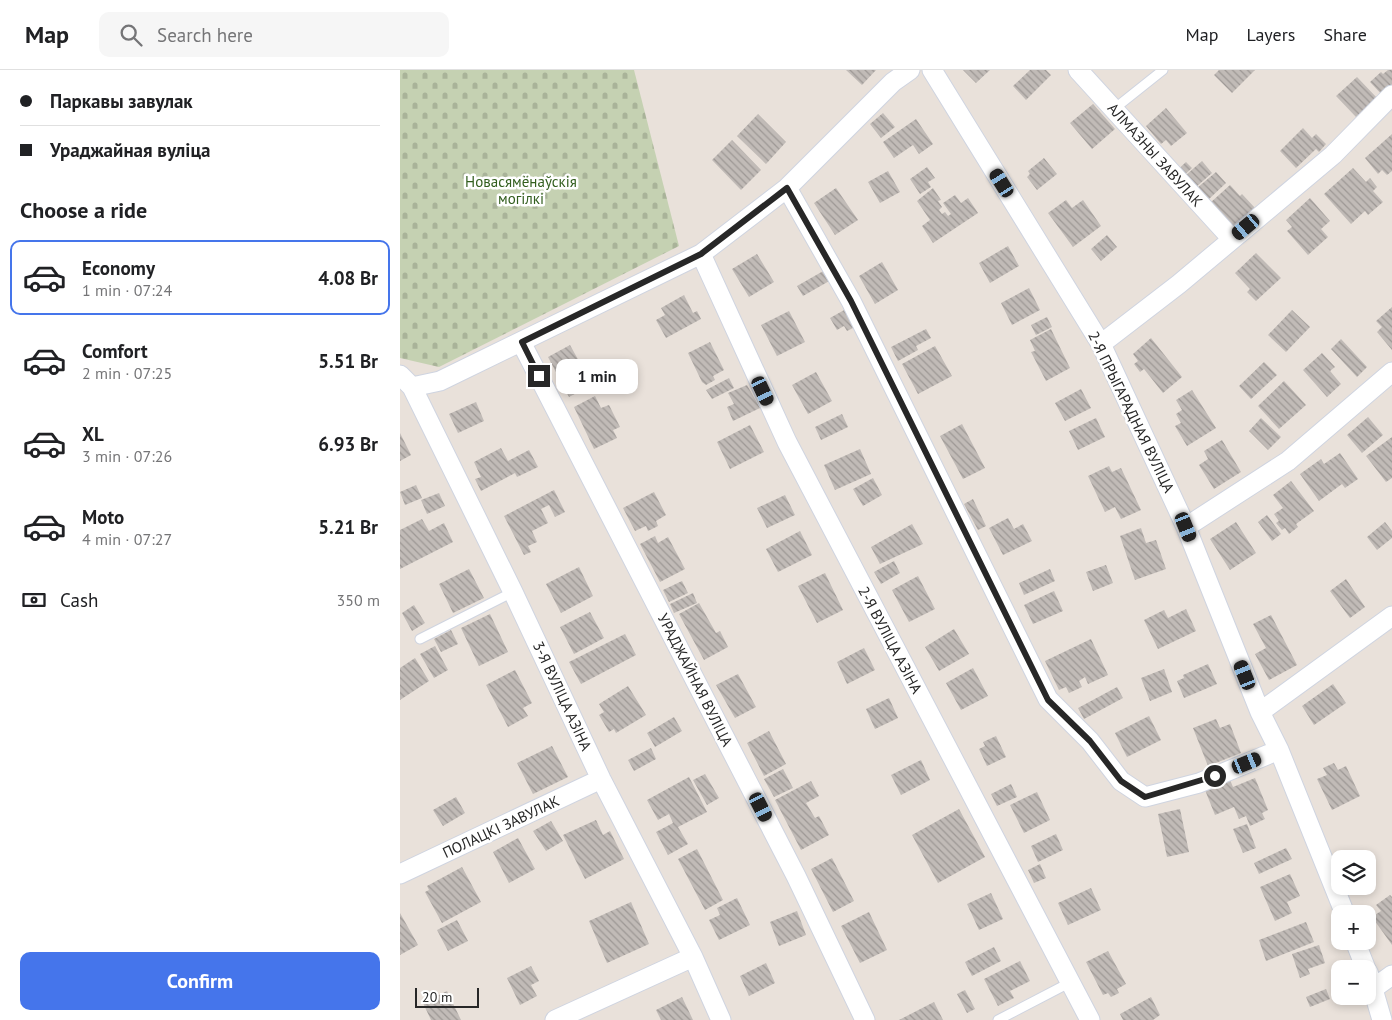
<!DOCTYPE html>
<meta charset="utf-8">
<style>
body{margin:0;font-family:"PT Sans",sans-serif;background:#f6f6f6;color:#202124;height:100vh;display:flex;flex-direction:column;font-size:19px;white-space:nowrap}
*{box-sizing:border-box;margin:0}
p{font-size:16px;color:#757577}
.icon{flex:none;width:28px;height:28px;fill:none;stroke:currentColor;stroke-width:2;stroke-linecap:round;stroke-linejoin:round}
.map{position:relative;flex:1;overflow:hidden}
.panel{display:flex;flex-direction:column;background:#fff;width:400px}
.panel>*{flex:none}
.hud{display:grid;align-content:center;height:110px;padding:0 20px;background:#fff}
.tools{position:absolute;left:931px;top:780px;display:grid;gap:10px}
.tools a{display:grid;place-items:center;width:45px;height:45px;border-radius:10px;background:#fff;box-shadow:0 2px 8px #0003;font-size:25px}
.scale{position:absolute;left:15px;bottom:12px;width:64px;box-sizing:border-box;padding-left:5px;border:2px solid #272727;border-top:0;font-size:14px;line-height:18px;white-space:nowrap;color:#272727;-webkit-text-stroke:4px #fff;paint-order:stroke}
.end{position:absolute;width:22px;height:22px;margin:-11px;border:6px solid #272727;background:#fff;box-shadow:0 0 0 2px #fff}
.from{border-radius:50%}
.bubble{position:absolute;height:35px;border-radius:10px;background:#fff;box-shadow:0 2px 8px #0003;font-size:16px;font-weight:700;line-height:35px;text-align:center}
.car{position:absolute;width:15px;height:30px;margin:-15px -8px;border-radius:6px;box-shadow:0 0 4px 1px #0007;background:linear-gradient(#222 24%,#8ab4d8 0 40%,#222 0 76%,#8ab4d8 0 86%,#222 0)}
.hud b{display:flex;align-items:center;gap:18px;height:48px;font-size:19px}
.hud b+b{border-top:1px solid #e0e0e0}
.hud i{width:12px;height:12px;background:#202124}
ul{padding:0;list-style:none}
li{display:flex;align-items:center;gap:15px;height:75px;margin:0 10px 8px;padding:0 10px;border:2px solid transparent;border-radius:10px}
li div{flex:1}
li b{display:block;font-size:19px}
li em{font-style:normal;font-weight:700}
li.active{border-color:#4575eb}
li>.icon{width:45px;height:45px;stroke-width:1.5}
h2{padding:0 20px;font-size:22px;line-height:60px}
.pay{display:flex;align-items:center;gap:12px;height:55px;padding:0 20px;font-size:19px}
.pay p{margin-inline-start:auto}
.action{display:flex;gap:10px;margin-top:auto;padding:10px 20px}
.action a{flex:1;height:58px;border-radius:10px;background:#4575eb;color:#fff;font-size:20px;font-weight:700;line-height:58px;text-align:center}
header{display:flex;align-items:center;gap:30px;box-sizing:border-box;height:70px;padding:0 25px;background:#fff;border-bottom:1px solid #e0e0e0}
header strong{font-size:24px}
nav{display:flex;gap:28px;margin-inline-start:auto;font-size:18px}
.search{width:350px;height:45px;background:#f6f6f6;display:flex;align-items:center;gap:12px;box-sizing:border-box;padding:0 18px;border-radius:10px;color:#757577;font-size:19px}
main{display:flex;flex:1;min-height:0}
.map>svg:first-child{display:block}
.cemetery{fill:url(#cemetery-stones)}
.building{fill:url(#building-back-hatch)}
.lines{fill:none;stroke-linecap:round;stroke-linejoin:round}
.lane-casing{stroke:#cfd4e0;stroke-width:11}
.street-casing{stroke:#cfd4e0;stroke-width:21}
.lane{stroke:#fff;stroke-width:9}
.street{stroke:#fff;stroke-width:19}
.route{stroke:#272727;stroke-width:6}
.labels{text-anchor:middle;stroke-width:5;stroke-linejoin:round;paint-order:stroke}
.street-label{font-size:15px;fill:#272727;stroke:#fff}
.park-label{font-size:15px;fill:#325e1e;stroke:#fff}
</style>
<header>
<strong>Map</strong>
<div class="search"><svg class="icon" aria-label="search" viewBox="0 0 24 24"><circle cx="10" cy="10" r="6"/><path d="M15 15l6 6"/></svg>Search here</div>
<nav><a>Map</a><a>Layers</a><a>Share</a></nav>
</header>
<main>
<section class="panel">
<div class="hud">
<b><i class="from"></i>Паркавы завулак</b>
<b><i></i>Ураджайная вуліца</b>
</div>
<h2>Choose a ride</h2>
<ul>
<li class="active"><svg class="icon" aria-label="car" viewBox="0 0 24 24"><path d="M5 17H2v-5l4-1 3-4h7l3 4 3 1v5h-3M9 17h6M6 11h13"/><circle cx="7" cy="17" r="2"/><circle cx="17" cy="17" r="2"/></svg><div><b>Economy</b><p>1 min · 07:24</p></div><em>4.08 Br</em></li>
<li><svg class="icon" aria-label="car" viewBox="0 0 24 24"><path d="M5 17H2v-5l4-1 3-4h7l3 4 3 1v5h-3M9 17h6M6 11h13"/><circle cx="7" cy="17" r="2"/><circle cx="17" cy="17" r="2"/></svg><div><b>Comfort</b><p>2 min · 07:25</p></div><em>5.51 Br</em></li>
<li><svg class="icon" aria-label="car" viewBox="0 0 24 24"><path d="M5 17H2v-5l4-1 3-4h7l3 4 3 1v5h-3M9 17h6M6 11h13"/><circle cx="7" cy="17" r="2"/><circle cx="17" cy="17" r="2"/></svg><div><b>XL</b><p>3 min · 07:26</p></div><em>6.93 Br</em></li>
<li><svg class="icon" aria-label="car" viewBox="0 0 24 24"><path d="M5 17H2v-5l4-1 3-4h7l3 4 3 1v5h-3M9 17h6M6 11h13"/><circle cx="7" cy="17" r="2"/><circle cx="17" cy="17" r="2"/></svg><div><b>Moto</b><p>4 min · 07:27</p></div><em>5.21 Br</em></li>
</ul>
<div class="pay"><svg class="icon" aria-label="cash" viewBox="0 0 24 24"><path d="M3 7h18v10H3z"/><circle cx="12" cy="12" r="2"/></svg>Cash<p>350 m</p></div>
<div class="action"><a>Confirm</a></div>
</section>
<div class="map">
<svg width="992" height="950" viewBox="0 0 992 950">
<defs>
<pattern id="cemetery-stones" width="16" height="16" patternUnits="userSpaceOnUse" patternTransform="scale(1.25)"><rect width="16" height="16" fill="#c5d1b2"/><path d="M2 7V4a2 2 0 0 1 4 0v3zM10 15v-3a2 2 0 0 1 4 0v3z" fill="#a9b399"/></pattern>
<pattern id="building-back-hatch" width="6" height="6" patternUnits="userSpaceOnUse" patternTransform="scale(1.25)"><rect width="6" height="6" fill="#c1bbb7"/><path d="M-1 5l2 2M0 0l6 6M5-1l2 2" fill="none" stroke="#9d9895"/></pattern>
</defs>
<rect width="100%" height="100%" fill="#e9e1da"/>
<path class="cemetery" d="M 0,0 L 234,0 L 279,176 L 39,297 L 0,288 Z"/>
<path class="building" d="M 446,0 L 476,0 L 462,15 Z
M 563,0 L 590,0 L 576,13 Z
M 630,0 L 646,0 L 651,5 L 626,30 L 613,16 Z
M 819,0 L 855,0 L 832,23 L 814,5 Z
M 988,0 L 992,0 L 992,20 L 984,27 L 970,12 L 981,2 L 983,4 Z
M 957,7 L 978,29 L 957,48 L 936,26 Z
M 693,34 L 715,59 L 692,79 L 670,53 Z
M 766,38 L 787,63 L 771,76 L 766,70 L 761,74 L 746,56 Z
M 483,43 L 495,57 L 481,68 L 470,54 Z
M 358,44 L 386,72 L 366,94 L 337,66 Z
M 516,49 L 533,74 L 519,84 L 513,75 L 494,88 L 483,72 Z
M 903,58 L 912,68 L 916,64 L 926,74 L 919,82 L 916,79 L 896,98 L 880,81 Z
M 992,64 L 992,101 L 987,105 L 982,100 L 978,104 L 965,88 Z
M 332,70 L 361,100 L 341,120 L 312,90 Z
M 644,88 L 657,104 L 637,120 L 627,107 L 630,104 L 628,101 Z
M 802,91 L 812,103 L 796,117 L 786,105 Z
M 786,92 L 792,98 L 779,110 L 773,104 Z
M 527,97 L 535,108 L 528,112 L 531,117 L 520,124 L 510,109 Z
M 953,98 L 966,112 L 970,108 L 977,117 L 973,121 L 983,132 L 968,145 L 965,141 L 951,154 L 924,124 Z
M 488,101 L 500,122 L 480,133 L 468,112 Z
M 816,102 L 826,113 L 808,130 L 797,118 Z
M 830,115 L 840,126 L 842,124 L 855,138 L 833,158 L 810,133 Z
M 436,118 L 458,150 L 435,165 L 414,133 Z
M 533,118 L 541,130 L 538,131 L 542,137 L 539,140 L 542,144 L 545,142 L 548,146 L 551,144 L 543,133 L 555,125 L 561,133 L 568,128 L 578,143 L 533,173 L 522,156 L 530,150 L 517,131 Z
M 910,128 L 930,151 L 921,159 L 928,167 L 908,185 L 887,161 L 892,157 L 886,150 Z
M 666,130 L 672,138 L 683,130 L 701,156 L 673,177 L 648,143 Z
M 707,165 L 717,177 L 701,191 L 691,179 Z
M 608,176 L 619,196 L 590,213 L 579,193 Z
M 856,183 L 881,208 L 856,231 L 847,222 L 850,219 L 835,203 Z
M 357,184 L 374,212 L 349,227 L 332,199 Z
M 482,192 L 498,220 L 475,234 L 459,206 Z
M 425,200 L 431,210 L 403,226 L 397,216 Z
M 629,218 L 640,240 L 612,255 L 601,233 Z
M 284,225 L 293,243 L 297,241 L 301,249 L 266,268 L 256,250 L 265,245 L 261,238 Z
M 992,237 L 992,280 L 977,262 L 982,257 L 976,251 Z
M 446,239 L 455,257 L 447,261 L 444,256 L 437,260 L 430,248 Z
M 892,240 L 910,257 L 886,282 L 868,265 Z
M 389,241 L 405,272 L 377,286 L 361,255 Z
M 647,247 L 652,257 L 636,265 L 631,255 Z
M 526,259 L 531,268 L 516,276 L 518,280 L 498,291 L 491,277 Z
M 651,259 L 670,298 L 646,311 L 631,282 L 635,281 L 630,270 Z
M 751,268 L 782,307 L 763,323 L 744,299 L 740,302 L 734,294 L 738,291 L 733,284 Z
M 941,269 L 967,297 L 957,307 L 931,279 Z
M 310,272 L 324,300 L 313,306 L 315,310 L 306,315 L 302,312 L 288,283 Z
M 170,275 L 180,293 L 185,290 L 197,312 L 169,327 L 148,287 Z
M 535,276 L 552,306 L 518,324 L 502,294 Z
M 922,283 L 935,297 L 930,301 L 941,314 L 927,327 L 903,300 Z
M 864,292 L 877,305 L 851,329 L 839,316 Z
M 416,302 L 432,331 L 408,344 L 392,315 Z
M 329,308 L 334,318 L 312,329 L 306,320 Z
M 884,311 L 906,335 L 879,359 L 858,336 Z
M 347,315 L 360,338 L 333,351 L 327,337 L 334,334 L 328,323 Z
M 681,319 L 691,338 L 665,351 L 655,333 Z
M 792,320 L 816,358 L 787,376 L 775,356 L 781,353 L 776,344 L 782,340 L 776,330 Z
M 195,326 L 201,338 L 209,335 L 220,357 L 213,360 L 217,368 L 194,379 L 174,337 Z
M 76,332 L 84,351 L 58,363 L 49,344 Z
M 442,344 L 448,357 L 421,370 L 415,357 Z
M 968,347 L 983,365 L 962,383 L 947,365 Z
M 696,348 L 705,367 L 678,380 L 669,361 Z
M 861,348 L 881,367 L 868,380 L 849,361 Z
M 562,354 L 585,398 L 563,409 L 540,366 Z
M 350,355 L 364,382 L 330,399 L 317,372 Z
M 0,363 L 11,385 L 0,391 Z
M 992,367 L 992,408 L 986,412 L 966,386 Z
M 822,370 L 841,402 L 814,419 L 799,395 L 808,389 L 804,381 Z
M 101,378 L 108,391 L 129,380 L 138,397 L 117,407 L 115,403 L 81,421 L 75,409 L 81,407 L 74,392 Z
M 460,379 L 471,404 L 435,420 L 424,395 Z
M 940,383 L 958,409 L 945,418 L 942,414 L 919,431 L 900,404 L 921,389 L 924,394 Z
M 709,396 L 712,402 L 721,398 L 741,440 L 721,449 L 715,437 L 705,442 L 688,406 Z
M 473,408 L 482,425 L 463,436 L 453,419 Z
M 891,411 L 914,441 L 896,454 L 898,457 L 889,464 L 885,458 L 882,460 L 876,453 L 879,451 L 874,444 L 883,438 L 873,425 Z
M 16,415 L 22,428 L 5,435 L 0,422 Z
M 154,420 L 165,442 L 155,447 L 149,435 L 141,439 L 148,453 L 132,461 L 137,472 L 128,476 L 131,482 L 124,485 L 104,446 Z
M 254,422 L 266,445 L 256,451 L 258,456 L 248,461 L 246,456 L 235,461 L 223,438 Z
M 39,423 L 45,436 L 27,444 L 21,430 Z
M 385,425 L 395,445 L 367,458 L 357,438 Z
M 573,429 L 586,456 L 578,460 L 564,434 Z
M 867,445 L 881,464 L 872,471 L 858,452 Z
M 608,448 L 614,459 L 623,454 L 632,471 L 603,485 L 589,458 Z
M 22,449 L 29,461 L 44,453 L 53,472 L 0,499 L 0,460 Z
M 836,452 L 856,483 L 830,500 L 810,469 Z
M 985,452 L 992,461 L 992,468 L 977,480 L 967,467 Z
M 512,454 L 523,474 L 480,494 L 471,477 Z
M 741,458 L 746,473 L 756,470 L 766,499 L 735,510 L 720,466 Z
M 400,461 L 412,485 L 378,502 L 366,479 Z
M 255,466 L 258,473 L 268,467 L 285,499 L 260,512 L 240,474 Z
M 494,491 L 500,503 L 481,514 L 474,502 Z
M 706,495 L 713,513 L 693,521 L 686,502 Z
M 179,497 L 193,526 L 161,543 L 146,514 Z
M 69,499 L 84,528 L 53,543 L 39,514 Z
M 650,499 L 655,511 L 624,525 L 619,513 Z
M 425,503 L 443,540 L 417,553 L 398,516 Z
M 518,506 L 535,539 L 509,552 L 492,520 Z
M 946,509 L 965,537 L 950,548 L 930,521 Z
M 282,511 L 288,523 L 269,532 L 263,520 Z
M 654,521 L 663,541 L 633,554 L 624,535 Z
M 293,523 L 297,533 L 274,543 L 270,534 Z
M 299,533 L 316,563 L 320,561 L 328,577 L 304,590 L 279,544 Z
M 14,535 L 25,553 L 12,561 L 2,543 Z
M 786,539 L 796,561 L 758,579 L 744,550 L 764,540 L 768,548 Z
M 190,542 L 204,568 L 174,584 L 160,557 Z
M 90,544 L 108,582 L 79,596 L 61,558 Z
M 871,545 L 897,595 L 869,610 L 855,584 L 866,578 L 853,554 Z
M 554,559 L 569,584 L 539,601 L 525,577 Z
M 51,560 L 58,574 L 41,582 L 34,569 Z
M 225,564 L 236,585 L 181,614 L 169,592 Z
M 691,569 L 708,605 L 688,614 L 685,607 L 679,611 L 682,617 L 669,623 L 666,617 L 659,620 L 645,591 Z
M 35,576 L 48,600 L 34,608 L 20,584 Z
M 464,578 L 475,600 L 447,614 L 437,592 Z
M 15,588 L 29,611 L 0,630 L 0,598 Z
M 808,594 L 817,614 L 784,628 L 777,611 L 784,608 L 783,605 Z
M 573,598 L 588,626 L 561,640 L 546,613 Z
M 764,599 L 772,622 L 750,631 L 741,608 Z
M 115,600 L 132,633 L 123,638 L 128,646 L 108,657 L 86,615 Z
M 338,604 L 356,637 L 335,648 L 316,615 Z
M 933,614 L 946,633 L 914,655 L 902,636 Z
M 228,616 L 246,645 L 216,663 L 214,659 L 209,662 L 199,645 L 204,642 L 199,634 Z
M 717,617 L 723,628 L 684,649 L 678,638 Z
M 489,628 L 498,648 L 475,659 L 466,639 Z
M 749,646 L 761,670 L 727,687 L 715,663 Z
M 274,647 L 282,661 L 255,677 L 247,663 Z
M 816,649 L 820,658 L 830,654 L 841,683 L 808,696 L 793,658 Z
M 369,661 L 386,694 L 364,706 L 347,673 Z
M 596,666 L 606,687 L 587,696 L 579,679 L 585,676 L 583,672 Z
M 152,676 L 168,707 L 133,724 L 117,693 Z
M 251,678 L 256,689 L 234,701 L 228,690 Z
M 521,690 L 530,710 L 501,725 L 491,705 Z
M 934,693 L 938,700 L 946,696 L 960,726 L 932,740 L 917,709 L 927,705 L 923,698 Z
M 383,699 L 393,718 L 374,727 L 364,709 Z
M 305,704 L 319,728 L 307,735 L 293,710 Z
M 289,707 L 307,742 L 278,757 L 288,774 L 268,785 L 256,762 L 273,753 L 269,744 L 258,750 L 247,730 Z
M 855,708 L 868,740 L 862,743 L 865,749 L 850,756 L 846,746 L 839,749 L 834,737 L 815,745 L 805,720 L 830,710 L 833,717 Z
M 411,711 L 419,726 L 406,733 L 415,748 L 419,746 L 429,765 L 401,780 L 375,730 Z
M 611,714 L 617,727 L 597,736 L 591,724 Z
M 637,722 L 650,750 L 624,763 L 610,735 Z
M 56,727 L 65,743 L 43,756 L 33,740 Z
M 559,739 L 585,787 L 538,813 L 512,765 Z
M 780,739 L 789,782 L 767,787 L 758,744 Z
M 196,750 L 203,765 L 210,761 L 224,789 L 185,809 L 163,765 Z
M 151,751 L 163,771 L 146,781 L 133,761 Z
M 847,754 L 856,778 L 843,783 L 833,759 Z
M 656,764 L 663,780 L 638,792 L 631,776 Z
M 118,768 L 135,799 L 109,813 L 93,782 Z
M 886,778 L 892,789 L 859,804 L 854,793 Z
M 297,779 L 323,830 L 305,840 L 278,789 Z
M 432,788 L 454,831 L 433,842 L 411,799 Z
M 640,794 L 646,808 L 634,813 L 628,800 Z
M 62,797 L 81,832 L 42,853 L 25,822 L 29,820 L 27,816 Z
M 890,804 L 900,826 L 887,832 L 892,843 L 875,851 L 860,817 Z
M 691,818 L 701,840 L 668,855 L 658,833 Z
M 591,823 L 603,849 L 579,860 L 567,834 Z
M 990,825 L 992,827 L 992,875 L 972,847 L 981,841 L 976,835 Z
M 337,828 L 350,855 L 319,870 L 309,850 L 320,845 L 317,838 Z
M 231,832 L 249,874 L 207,893 L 189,851 Z
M 397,841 L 406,865 L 379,876 L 370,852 Z
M 469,842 L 487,880 L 460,893 L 441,856 Z
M 0,843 L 18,875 L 0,885 Z
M 57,850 L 68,871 L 48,881 L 37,860 Z
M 906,852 L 914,872 L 866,891 L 859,870 Z
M 919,875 L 925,893 L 908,899 L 910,904 L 900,908 L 892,884 Z
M 594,877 L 601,891 L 572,906 L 565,892 Z
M 708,881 L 726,914 L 717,919 L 719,923 L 711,927 L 708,923 L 703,925 L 686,892 Z
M 620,891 L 630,911 L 610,921 L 614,928 L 598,936 L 584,909 Z
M 366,893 L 375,913 L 349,926 L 340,906 Z
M 131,896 L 139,911 L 131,915 L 137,926 L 120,935 L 107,908 Z
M 926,919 L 930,929 L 910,937 L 906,927 Z
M 565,920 L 575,939 L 567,943 L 557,924 Z
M 47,921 L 61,950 L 31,950 L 23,933 Z
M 282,927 L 293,950 L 261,950 L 256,940 Z
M 751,927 L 760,945 L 753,950 L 723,950 L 720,944 Z
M 534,932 L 543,950 L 499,950 Z"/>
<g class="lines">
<g class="lane-casing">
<path id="lane" d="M 714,39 L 763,0
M 20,569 L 113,522
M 598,950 L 671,912"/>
</g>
<g class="street-casing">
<path id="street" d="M 532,0 L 701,274 L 786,457 L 860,642 L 879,680 L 945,844
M 678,0 L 832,169
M 387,118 L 451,231 L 648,629 L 690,671 L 721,711 L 745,727 L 799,713 L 879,680
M 301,184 L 387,372 L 690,950
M 121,272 L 396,806 L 465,950
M 701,274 L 779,214 L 933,85 L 992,25
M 0,305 L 12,317 L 113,522 L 201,709 L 293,887 L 321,950
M 12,317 L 40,311 L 301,184 L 387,118 L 493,12 L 510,0
M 786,457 L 888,391 L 992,302
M 860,642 L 992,546
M 0,804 L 201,709
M 955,871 L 966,899
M 968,902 L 982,950
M 974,918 L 992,905
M 155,950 L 293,887"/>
</g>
<use href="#lane" class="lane"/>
<use href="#street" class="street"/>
</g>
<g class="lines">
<path class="route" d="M 139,306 L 122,272 L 301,184 L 387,118 L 451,231 L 648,630 L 690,671 L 721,711 L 745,727 L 815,706"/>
</g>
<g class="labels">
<g class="street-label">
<text transform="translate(755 85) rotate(48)" y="5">АЛМАЗНЫ ЗАВУЛАК</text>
<text transform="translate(731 342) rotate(64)" y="5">2-Я ПРЫГАРАДНАЯ ВУЛІЦА</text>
<text transform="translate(490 570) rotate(62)" y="5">2-Я ВУЛІЦА АЗІНА</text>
<text transform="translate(295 610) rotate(63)" y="5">УРАДЖАЙНАЯ ВУЛІЦА</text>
<text transform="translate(162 626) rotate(65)" y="5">3-Я ВУЛІЦА АЗІНА</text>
<text transform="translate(101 757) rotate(-25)" y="5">ПОЛАЦКІ ЗАВУЛАК</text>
</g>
<g class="park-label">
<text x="121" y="117">Новасямёнаўскія<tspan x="121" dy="17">могілкі</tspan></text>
</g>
</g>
</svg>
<div class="tools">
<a><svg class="icon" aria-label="layers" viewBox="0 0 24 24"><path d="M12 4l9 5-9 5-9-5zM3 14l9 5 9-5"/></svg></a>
<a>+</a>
<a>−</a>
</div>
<div class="scale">20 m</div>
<i class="end from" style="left:815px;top:706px"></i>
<i class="end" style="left:139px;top:306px"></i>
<div class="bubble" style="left:156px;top:289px;width:82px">1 min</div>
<i class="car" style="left:602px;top:113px;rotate:328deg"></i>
<i class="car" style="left:846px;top:157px;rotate:230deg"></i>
<i class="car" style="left:363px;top:321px;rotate:155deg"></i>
<i class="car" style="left:786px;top:457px;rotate:158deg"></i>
<i class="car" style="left:845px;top:605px;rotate:338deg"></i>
<i class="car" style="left:847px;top:693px;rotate:68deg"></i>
<i class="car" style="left:361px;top:737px;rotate:153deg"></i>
</div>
</main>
